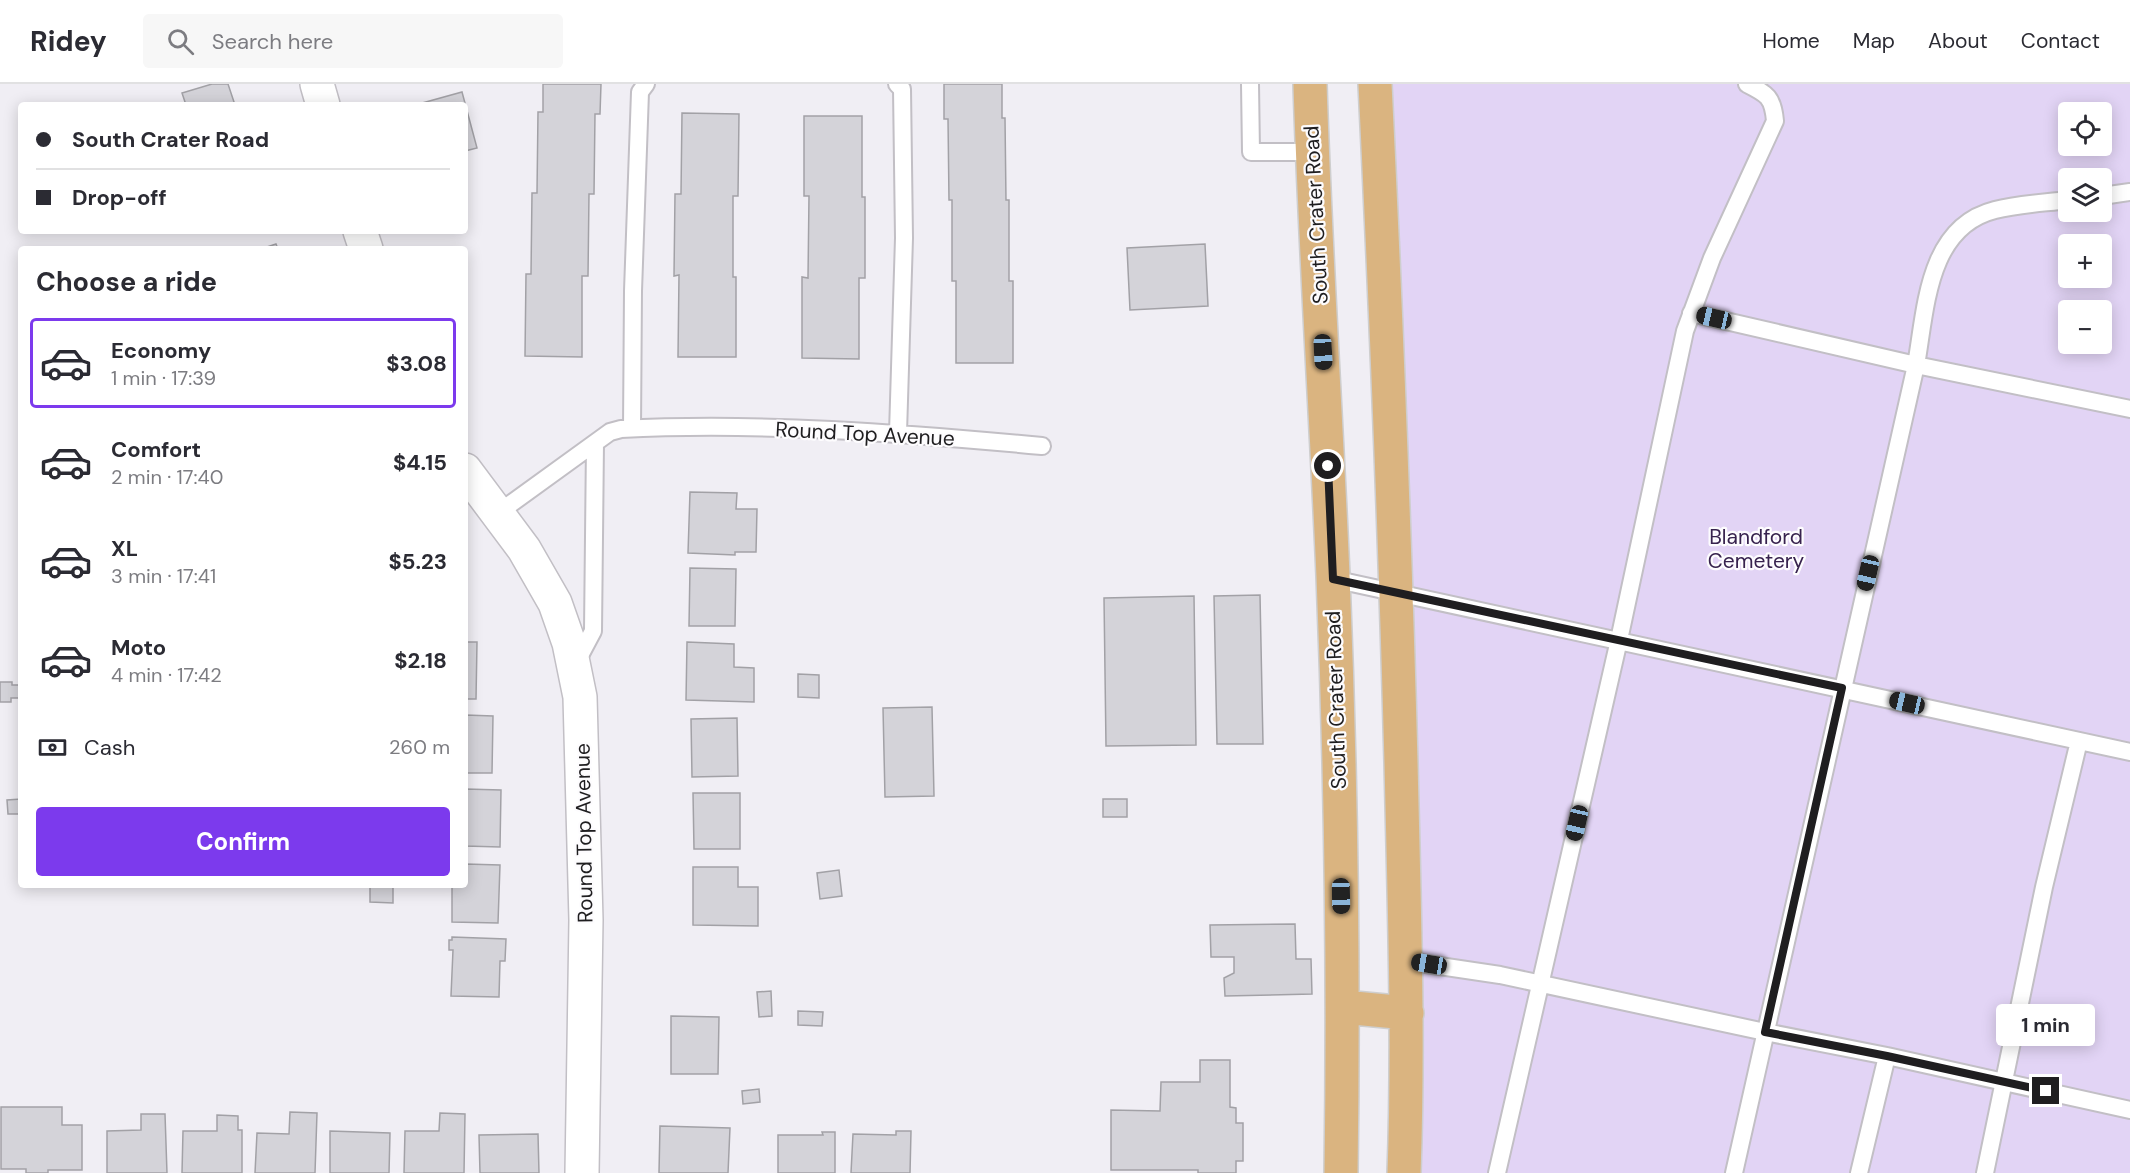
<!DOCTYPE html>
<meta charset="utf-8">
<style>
body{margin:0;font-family:"DM Sans",sans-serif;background:#f7f7f7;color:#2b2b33;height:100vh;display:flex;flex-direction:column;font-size:22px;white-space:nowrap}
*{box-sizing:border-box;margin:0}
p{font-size:20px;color:#7c7c81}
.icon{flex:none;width:33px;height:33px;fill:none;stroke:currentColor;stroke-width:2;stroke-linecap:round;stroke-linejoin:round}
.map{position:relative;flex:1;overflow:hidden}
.details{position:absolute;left:18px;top:162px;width:450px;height:642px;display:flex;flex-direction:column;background:#fff;border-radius:6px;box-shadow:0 3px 15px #0003}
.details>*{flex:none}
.top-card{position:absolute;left:18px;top:18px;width:450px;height:132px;border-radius:6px;box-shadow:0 3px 15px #0003;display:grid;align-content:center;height:132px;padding:0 18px;background:#fff}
.controls{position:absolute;left:2058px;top:18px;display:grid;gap:12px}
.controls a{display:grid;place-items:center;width:54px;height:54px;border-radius:6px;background:#fff;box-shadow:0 3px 15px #0003;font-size:30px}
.end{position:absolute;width:27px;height:27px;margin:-14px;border:8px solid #1f1e20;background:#fff;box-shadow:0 0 0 3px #fff}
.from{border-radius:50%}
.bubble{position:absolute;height:42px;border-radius:6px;background:#fff;box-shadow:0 3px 15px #0003;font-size:20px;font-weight:700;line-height:42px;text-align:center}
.car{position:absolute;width:18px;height:36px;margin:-18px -9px;border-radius:8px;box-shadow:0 0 4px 2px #0007;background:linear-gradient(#222 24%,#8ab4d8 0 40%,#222 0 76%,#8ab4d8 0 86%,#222 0)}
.top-card b{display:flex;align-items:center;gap:21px;height:57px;font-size:22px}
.top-card b+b{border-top:2px solid #e1e1e2}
.top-card i{width:15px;height:15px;background:#2b2b33}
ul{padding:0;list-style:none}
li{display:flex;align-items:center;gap:18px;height:90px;margin:0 12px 9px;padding:0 6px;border:3px solid transparent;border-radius:6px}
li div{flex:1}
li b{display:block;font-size:22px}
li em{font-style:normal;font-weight:700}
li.active{border-color:#7c3aed}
li>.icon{width:54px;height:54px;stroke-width:1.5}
h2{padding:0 18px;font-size:27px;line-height:72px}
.pay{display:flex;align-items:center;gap:15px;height:66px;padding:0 18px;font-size:22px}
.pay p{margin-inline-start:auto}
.cta{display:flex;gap:12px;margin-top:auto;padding:12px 18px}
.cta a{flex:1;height:69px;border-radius:6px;background:#7c3aed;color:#fff;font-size:24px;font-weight:700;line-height:69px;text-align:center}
header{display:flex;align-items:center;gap:36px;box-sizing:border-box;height:84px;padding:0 30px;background:#fff;border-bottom:2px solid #e1e1e2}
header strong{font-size:28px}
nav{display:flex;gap:33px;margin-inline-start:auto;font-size:21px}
.search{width:420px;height:54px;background:#f7f7f7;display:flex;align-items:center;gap:15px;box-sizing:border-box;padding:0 21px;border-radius:6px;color:#7c7c81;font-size:22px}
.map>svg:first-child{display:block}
.green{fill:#e2d4f5;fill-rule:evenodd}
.building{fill:#d4d3d9;stroke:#a2a1a6;stroke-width:1.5}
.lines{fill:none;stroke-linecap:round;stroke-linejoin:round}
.service-casing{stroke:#c2bfc5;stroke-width:20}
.minor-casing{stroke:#c2bfc5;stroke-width:36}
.primary-casing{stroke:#cecece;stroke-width:36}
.service{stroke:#fff;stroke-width:16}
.minor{stroke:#fff;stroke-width:33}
.primary{stroke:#dab480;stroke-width:33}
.route{stroke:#1f1e20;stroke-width:8}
.labels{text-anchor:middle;stroke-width:4.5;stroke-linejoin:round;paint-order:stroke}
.street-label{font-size:21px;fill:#1f1e20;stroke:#fdfcfe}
.park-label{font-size:21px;fill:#37224e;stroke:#fdfcfe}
</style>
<header>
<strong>Ridey</strong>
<div class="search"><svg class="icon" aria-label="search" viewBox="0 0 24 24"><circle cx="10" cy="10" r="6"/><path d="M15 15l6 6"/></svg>Search here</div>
<nav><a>Home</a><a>Map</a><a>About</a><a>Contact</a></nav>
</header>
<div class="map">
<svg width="2130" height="1089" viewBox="0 0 2130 1089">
<rect width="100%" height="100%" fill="#f0eef4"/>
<path class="green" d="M 1370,0 L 2130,0 L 2130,1089 L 1397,1089 ZM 2068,28 L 2102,28 L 2102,62 L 2068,62 ZM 2068,94 L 2102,94 L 2102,128 L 2068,128 ZM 2068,160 L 2102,160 L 2102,194 L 2068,194 ZM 2068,226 L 2102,226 L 2102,260 L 2068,260 Z"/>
<path class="building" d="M 212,0 L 228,0 L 235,21 L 186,21 L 182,9 Z
M 543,0 L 601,0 L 600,30 L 595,30 L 594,110 L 589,110 L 588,192 L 582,192 L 582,273 L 525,272 L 526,190 L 531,190 L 532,109 L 537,109 L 538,28 L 543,28 Z
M 944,0 L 1002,0 L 1002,34 L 1005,34 L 1006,116 L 1009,116 L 1009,197 L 1013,197 L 1013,279 L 956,279 L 956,197 L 952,197 L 952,116 L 949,116 L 948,35 L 944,35 Z
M 462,8 L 477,64 L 465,67 L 465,21 L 415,21 Z
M 682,29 L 739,30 L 738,112 L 733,112 L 733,193 L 736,193 L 736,273 L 678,273 L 679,191 L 674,192 L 675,110 L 681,110 Z
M 804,32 L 862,32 L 862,113 L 865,113 L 865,194 L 859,194 L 859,275 L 802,274 L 802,193 L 808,194 L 809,112 L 804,112 Z
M 276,160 L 278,165 L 261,165 Z
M 1205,160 L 1208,222 L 1130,226 L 1127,164 Z
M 690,408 L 737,409 L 736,425 L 757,425 L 756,468 L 735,468 L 735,471 L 688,469 Z
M 690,484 L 736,485 L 735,542 L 689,542 Z
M 1260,511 L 1263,660 L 1217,660 L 1214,512 Z
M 1194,512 L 1196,661 L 1106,662 L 1104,514 Z
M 465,558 L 477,558 L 476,615 L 465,615 Z
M 687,558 L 734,560 L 734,583 L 754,584 L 754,618 L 686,616 Z
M 798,590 L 819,591 L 819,614 L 798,613 Z
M 0,598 L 12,598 L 12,601 L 21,601 L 21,614 L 11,614 L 11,618 L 0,618 Z
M 932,623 L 934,712 L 885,713 L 883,624 Z
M 465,631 L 493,632 L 492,689 L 465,689 Z
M 737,634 L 738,692 L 692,693 L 691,635 Z
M 465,705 L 501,706 L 500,763 L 465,762 Z
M 693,709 L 740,709 L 740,765 L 694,765 Z
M 21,715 L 21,730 L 8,730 L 7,716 Z
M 1103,715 L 1127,715 L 1127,733 L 1103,733 Z
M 465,780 L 500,781 L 498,839 L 452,838 L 452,801 L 465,801 Z
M 693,783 L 738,783 L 738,803 L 758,803 L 758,842 L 693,841 Z
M 839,786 L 842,812 L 820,815 L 817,789 Z
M 370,801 L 393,801 L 393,819 L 370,818 Z
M 1295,840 L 1296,875 L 1311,875 L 1312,910 L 1225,912 L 1224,894 L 1234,889 L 1234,873 L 1211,873 L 1210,841 Z
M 452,853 L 506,855 L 505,877 L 500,877 L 499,913 L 451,912 L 453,866 L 449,866 L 449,856 L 452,856 Z
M 771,907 L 772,932 L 759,933 L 757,908 Z
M 798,927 L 823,928 L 822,942 L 798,941 Z
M 671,932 L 719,933 L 718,990 L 671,990 Z
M 1200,976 L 1230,976 L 1230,1023 L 1236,1024 L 1236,1039 L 1243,1039 L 1243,1077 L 1236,1077 L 1236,1089 L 1198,1089 L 1198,1086 L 1111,1086 L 1111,1026 L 1160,1027 L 1161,998 L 1200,998 Z
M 759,1005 L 760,1018 L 743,1020 L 742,1007 Z
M 1,1023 L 62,1023 L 62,1041 L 82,1041 L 82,1086 L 48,1086 L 48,1089 L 26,1089 L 26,1085 L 1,1085 Z
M 290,1028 L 317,1029 L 315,1089 L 255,1089 L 257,1049 L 289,1050 Z
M 440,1029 L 465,1030 L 464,1089 L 404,1089 L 405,1047 L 439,1047 Z
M 141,1030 L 165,1030 L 167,1089 L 107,1089 L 107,1047 L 141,1046 Z
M 217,1031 L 238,1032 L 238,1046 L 242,1046 L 242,1089 L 182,1089 L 183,1047 L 217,1047 Z
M 660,1042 L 730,1044 L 728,1089 L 659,1089 Z
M 330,1047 L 390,1049 L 389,1089 L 330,1089 Z
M 896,1047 L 911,1047 L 910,1089 L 851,1089 L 853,1050 L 896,1051 Z
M 822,1048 L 835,1048 L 835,1089 L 778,1089 L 778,1051 L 823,1051 Z
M 538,1050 L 539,1089 L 480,1089 L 479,1051 Z"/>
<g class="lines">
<g class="service-casing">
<path id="service" d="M 897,0 L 902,5 L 904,154 L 898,349
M 1250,0 L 1251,68 L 1312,68
M 2102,112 L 2130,108
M 1691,229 L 1916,281 L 2130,325
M 632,344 L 633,207 L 640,8 L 646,0
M 498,429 L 610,348 L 621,345 C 761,338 902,349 1042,362
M 1333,495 L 2130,668
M 576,579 L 593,547 L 595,359
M 1406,877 L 1500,891 L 1765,948 L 1887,972 L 2130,1026
M 1497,1089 L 1619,556 L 1685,247 L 1712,174 L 1775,37 C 1773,13 1767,10 1747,0
M 1734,1089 L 1916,281 C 1926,225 1927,143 1995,126 C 2018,120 2044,119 2068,116
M 1859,1089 L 1887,972
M 1985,1089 L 2044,803 L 2079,657"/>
</g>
<g class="minor-casing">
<path id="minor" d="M 317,0 L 323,21
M 360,147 L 366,165
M 465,386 L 524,465 L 555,519 L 569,559 L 580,613 L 586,836 L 582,1089"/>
</g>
<g class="primary-casing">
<path id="primary" d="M 1310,0 C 1315,164 1326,328 1333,492 C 1341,691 1344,890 1341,1089
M 1375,0 C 1386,226 1395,452 1401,678 C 1404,815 1409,952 1404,1089
M 1343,923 L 1407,929"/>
</g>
<use href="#service" class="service"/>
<use href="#minor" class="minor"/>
<use href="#primary" class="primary"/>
</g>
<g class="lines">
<path class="route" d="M 1328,382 L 1333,495 L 1842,604 L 1765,948 L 1887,972 L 2046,1007"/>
</g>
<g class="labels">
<g class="street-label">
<text transform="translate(1316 131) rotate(-93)" y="7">South Crater Road</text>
<text transform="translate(865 350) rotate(3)" y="7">Round Top Avenue</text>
<text transform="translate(1336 616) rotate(-92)" y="7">South Crater Road</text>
<text transform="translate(584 749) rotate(-91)" y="7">Round Top Avenue</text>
</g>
<g class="park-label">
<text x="1756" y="460">Blandford<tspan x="1756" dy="24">Cemetery</tspan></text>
</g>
</g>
</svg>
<div class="controls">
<a><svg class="icon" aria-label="locate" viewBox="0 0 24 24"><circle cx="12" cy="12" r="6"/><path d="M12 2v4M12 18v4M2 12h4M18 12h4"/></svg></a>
<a><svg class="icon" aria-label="layers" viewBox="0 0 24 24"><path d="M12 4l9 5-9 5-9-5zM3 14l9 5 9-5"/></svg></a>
<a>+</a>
<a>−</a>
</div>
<i class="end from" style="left:1328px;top:382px"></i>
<i class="end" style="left:2046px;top:1007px"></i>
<div class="bubble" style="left:1996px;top:920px;width:99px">1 min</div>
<i class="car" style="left:1714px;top:234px;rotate:283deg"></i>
<i class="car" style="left:1323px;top:268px;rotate:177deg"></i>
<i class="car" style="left:1868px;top:489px;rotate:193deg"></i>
<i class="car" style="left:1907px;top:619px;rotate:283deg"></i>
<i class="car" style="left:1577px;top:739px;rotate:193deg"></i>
<i class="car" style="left:1341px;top:812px;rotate:179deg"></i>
<i class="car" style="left:1429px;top:880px;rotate:279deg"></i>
<div class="top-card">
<b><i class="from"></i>South Crater Road</b>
<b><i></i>Drop-off</b>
</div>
<section class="details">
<h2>Choose a ride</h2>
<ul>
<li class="active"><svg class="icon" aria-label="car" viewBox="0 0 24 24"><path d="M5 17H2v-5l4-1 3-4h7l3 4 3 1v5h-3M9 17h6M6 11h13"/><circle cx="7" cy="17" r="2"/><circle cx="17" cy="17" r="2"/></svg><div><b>Economy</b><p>1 min · 17:39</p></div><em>$3.08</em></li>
<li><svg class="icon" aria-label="car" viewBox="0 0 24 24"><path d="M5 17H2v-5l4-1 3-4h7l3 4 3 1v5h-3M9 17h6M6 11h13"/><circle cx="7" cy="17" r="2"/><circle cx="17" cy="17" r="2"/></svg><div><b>Comfort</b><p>2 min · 17:40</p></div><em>$4.15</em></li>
<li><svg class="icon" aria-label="car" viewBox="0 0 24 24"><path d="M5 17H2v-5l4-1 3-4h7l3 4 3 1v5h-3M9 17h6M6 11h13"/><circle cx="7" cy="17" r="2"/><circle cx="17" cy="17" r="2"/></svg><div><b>XL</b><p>3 min · 17:41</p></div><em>$5.23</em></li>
<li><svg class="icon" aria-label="car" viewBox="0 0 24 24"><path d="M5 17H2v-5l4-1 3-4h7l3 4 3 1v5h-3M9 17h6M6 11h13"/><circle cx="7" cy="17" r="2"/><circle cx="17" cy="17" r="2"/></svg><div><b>Moto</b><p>4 min · 17:42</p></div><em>$2.18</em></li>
</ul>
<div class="pay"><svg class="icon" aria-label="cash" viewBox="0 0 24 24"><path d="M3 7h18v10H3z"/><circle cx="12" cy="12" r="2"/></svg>Cash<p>260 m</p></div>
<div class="cta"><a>Confirm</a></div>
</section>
</div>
